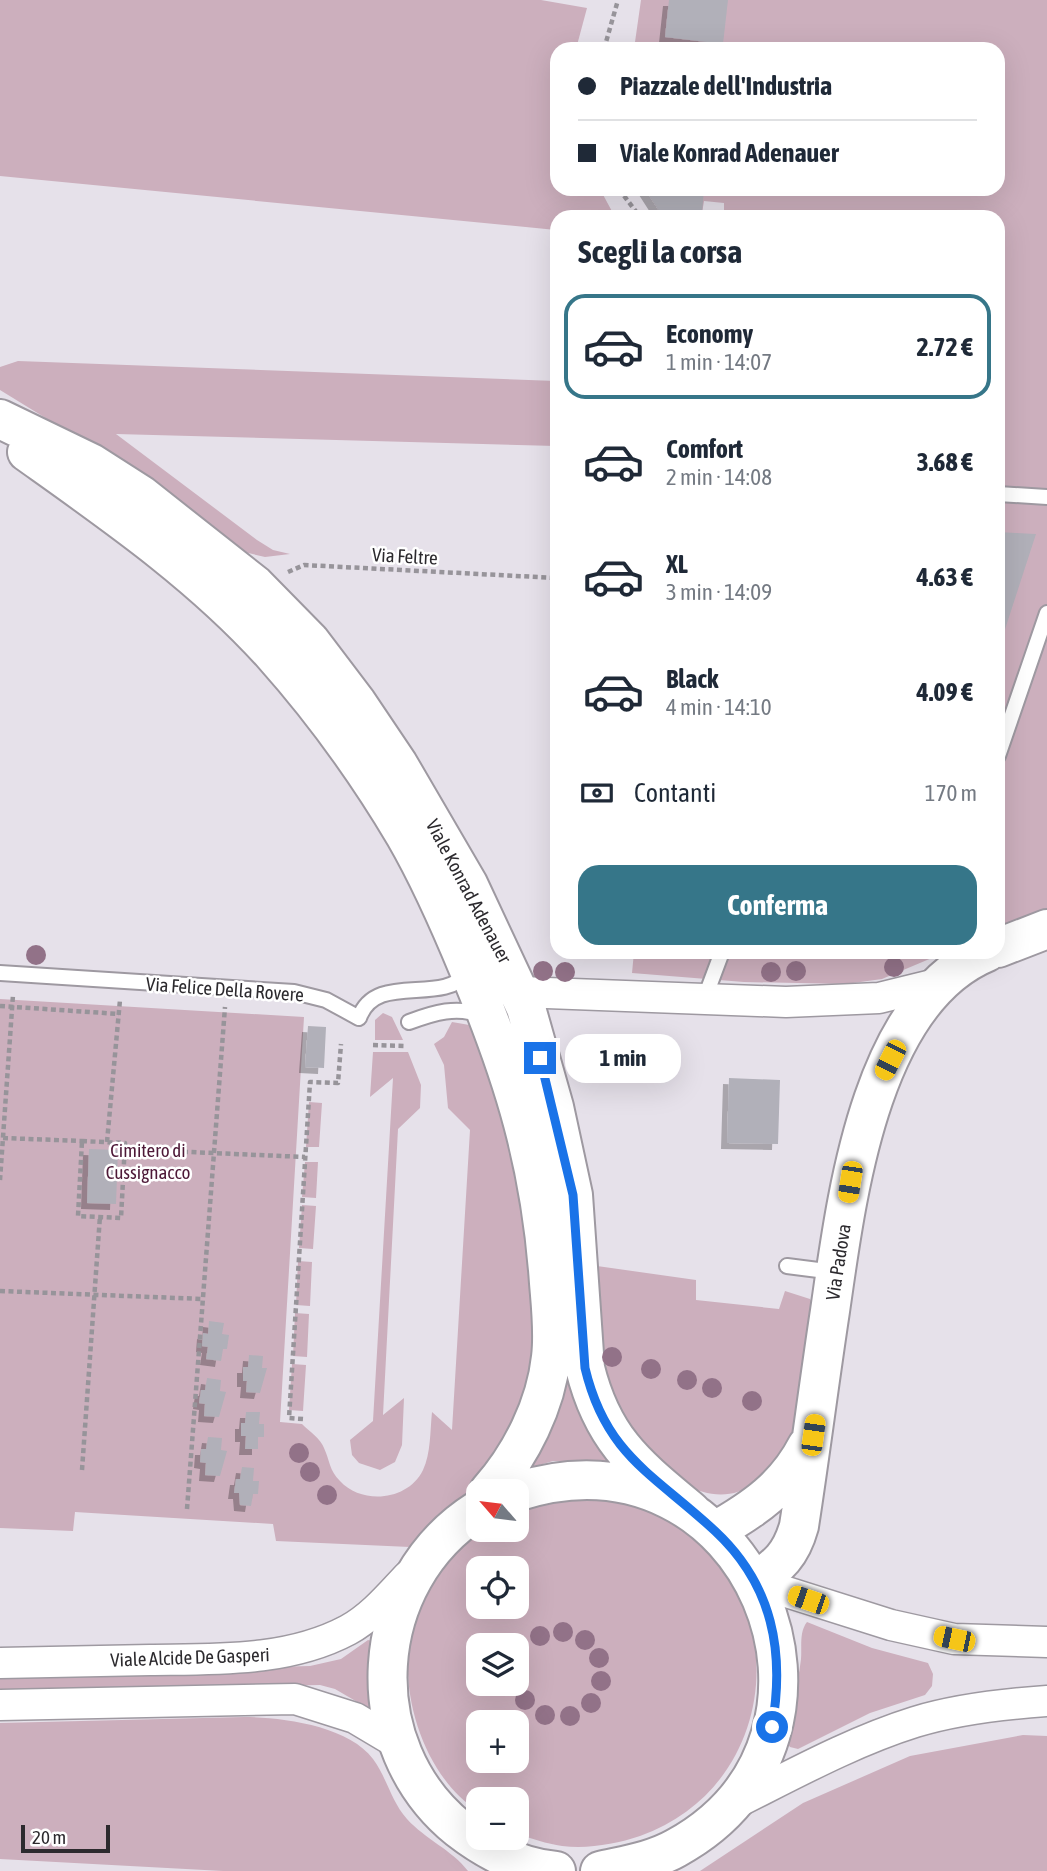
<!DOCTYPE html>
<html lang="it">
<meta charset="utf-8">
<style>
body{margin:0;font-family:"Asap Condensed",sans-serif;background:#f6f6f7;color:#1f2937;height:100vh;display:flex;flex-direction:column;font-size:26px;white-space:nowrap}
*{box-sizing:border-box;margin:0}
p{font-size:23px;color:#747a83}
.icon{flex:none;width:38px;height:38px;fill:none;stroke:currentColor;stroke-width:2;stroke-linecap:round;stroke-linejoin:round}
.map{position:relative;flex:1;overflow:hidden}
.details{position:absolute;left:550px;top:210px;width:455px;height:749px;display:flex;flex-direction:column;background:#fff;border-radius:21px;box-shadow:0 7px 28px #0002}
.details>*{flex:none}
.hud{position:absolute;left:550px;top:42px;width:455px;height:154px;border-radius:21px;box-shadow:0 7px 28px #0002;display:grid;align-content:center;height:154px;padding:0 28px;background:#fff}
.needle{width:46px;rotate:298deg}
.buttons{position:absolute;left:466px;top:1479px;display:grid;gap:14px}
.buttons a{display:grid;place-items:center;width:63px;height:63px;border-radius:14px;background:#fff;box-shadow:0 7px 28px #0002;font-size:35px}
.scale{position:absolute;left:21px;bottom:18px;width:89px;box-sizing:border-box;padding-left:7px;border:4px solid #2c2a2e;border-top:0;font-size:19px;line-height:24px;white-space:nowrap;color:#2c2a2e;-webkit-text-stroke:5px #fff;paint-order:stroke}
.end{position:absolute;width:32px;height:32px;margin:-16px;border:9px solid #1a73e8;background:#fff;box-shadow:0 0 0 4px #fff}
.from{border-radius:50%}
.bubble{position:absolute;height:49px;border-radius:21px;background:#fff;box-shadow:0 7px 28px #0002;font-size:23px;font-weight:700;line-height:49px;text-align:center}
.car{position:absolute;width:21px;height:42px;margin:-21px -10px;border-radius:9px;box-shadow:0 0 5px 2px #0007;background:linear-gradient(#f5c518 24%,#345 0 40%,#f5c518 0 76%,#345 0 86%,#f5c518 0)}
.hud b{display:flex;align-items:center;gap:24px;height:66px;font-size:26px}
.hud b+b{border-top:2px solid #e0e1e3}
.hud i{width:18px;height:18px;background:#1f2937}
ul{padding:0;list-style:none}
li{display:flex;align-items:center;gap:21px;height:105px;margin:0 14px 10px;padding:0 14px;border:4px solid transparent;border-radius:21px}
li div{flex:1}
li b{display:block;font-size:26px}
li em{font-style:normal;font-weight:700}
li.current{border-color:#367689}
li>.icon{width:63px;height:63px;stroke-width:1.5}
h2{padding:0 28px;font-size:32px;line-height:84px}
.pay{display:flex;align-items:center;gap:18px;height:77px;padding:0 28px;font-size:26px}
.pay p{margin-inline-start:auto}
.action{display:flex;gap:14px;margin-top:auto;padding:14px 28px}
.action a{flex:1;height:80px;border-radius:21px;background:#367689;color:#fff;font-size:28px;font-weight:700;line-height:80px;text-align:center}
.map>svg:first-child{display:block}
.green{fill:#ccafbd;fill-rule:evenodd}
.building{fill:#b1b0b9;filter:url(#shadow)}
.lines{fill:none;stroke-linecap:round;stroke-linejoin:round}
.lane-casing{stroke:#9e99a1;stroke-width:18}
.street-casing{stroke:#9e99a1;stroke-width:33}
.secondary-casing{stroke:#9e99a1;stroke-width:42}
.path{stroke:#97949a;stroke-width:4.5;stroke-dasharray:5 3.5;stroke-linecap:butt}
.lane{stroke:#fff;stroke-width:14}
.street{stroke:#fff;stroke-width:30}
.secondary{stroke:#fff;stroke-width:38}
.tree{fill:#927288}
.route{stroke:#1a73e8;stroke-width:9}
.labels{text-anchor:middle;stroke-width:5;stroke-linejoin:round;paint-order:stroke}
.street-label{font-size:19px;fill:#2c2a2e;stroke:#fff}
.park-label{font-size:19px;fill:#4d1837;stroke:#fff}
</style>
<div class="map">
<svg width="1047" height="1871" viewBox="0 0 1047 1871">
<defs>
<filter id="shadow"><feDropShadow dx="-6" dy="6" stdDeviation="0" flood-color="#0004"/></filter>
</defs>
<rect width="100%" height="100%" fill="#e6e1ea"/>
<path class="green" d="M 0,0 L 541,0 L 587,8 L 576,49 L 556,49 L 556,189 L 600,189 L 615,217 L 556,217 L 556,230 L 0,176 Z
M 641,0 L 1047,0 L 1047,910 L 998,931 L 998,217 L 724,217 L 724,203 L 704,201 L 702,213 L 696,217 L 663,217 L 645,189 L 998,189 L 998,49 L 634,49 Z
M 18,361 L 556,381 L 556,446 L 116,434 L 257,540 L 273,550 L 290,554 L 265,557 L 244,552 L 109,457 L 0,390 L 0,367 Z
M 634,952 L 946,952 L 882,979 L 846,984 L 744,982 L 632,973 Z
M 0,999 L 304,1017 L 280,1422 L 302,1424 C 309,1431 321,1439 324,1448 C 330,1461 329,1470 340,1481 C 362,1505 408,1501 423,1470 C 431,1453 430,1431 432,1412 L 452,1430 L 470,1130 L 448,1108 L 444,1065 L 434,1044 L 444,1037 L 452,1022 L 481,1027 L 531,1215 L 537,1376 L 482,1481 L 430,1525 L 410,1547 L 276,1541 L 273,1524 L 75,1512 L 73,1531 L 0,1528 Z
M 383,1013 L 392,1017 L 403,1040 L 375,1040 L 375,1020 Z
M 373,1052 L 408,1052 L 421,1085 L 420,1108 L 398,1129 L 383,1415 L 404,1398 L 402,1445 L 395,1462 L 380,1470 L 359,1463 L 352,1455 L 350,1440 L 373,1421 L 393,1078 L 370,1097 Z
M 309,1102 L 322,1103 L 319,1147 L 306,1147 Z
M 305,1162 L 318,1162 L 316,1198 L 302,1197 Z
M 302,1205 L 316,1206 L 313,1249 L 299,1248 Z
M 298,1261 L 312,1262 L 310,1306 L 296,1305 Z
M 597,1266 L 696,1280 L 696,1300 L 779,1309 L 785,1291 L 810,1299 L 814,1307 C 807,1357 807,1419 780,1462 C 775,1470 763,1476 756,1482 C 699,1526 628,1444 612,1393 C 599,1351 598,1310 597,1266 Z
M 295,1313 L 309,1314 L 307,1357 L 293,1356 Z
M 292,1364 L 306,1365 L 303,1411 L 289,1410 Z
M 565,1369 L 612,1462 L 553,1461 L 526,1469 Z
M 577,1495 C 594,1497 613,1497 630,1501 C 794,1548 800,1779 640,1836 C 616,1844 589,1849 562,1846 C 547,1844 531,1838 516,1834 L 516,1799 L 478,1799 L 478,1811 C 420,1775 390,1672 419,1610 C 435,1575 453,1556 479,1530 L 516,1530 L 516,1510 ZM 478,1568 L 516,1568 L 516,1606 L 478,1606 ZM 478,1645 L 516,1645 L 516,1684 L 478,1684 ZM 478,1722 L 516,1722 L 516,1760 L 478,1760 Z
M 807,1622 L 872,1648 L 928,1663 L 933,1674 L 932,1686 L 925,1695 L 870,1713 L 798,1749 L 790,1747 L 785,1741 C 788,1713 798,1687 801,1659 C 802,1647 799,1632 807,1622 Z
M 368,1640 L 372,1641 L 374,1709 L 371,1710 L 335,1689 L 320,1685 L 0,1691 L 0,1674 L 310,1666 L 341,1659 Z
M 244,1717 C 282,1717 349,1726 373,1759 C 387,1778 391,1801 407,1819 C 425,1839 452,1850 468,1871 L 223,1871 L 0,1859 L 0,1723 Z
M 1023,1735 L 1047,1736 L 1047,1871 L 700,1871 L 803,1803 L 910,1756 Z"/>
<path class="building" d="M 669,0 L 728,0 L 723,44 L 665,37 Z
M 645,189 L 704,189 L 702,213 L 696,217 L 663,217 Z
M 998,532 L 1036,534 L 998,651 Z
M 308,1026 L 326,1027 L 324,1068 L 305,1067 Z
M 729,1078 L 780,1080 L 778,1144 L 727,1143 Z
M 89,1149 L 118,1150 L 116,1204 L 87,1203 Z
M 209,1321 L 224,1323 L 222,1334 L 229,1335 L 227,1349 L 223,1349 L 221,1361 L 206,1359 L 208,1347 L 202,1346 L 203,1333 L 208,1334 Z
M 249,1355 L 263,1356 L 262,1368 L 267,1368 L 260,1393 L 246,1392 L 247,1381 L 243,1381 L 243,1367 L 248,1367 Z
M 207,1378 L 221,1380 L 220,1391 L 226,1392 L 219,1417 L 204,1416 L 205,1404 L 199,1403 L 201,1390 L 205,1390 Z
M 246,1412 L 260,1412 L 259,1424 L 264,1424 L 264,1437 L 258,1437 L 258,1449 L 245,1449 L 246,1436 L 241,1436 L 241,1423 L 245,1423 Z
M 208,1437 L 222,1438 L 221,1450 L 227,1451 L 220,1476 L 205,1475 L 206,1463 L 200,1462 L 201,1449 L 206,1449 Z
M 242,1467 L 254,1468 L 253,1481 L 259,1481 L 258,1494 L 253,1494 L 251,1506 L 240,1505 L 239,1493 L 234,1493 L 236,1479 L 240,1479 Z"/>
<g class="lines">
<g class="lane-casing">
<path id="lane" d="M 998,494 L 1047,497
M 998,756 L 1047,613
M 0,973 L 294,992 L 326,1000 L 359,1018 C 376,971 441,1006 468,973
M 704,1000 L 722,952
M 409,1022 C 433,1013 458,1005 482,1016
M 787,1266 L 834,1272"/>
</g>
<g class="street-casing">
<path id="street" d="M 520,992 L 786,1002 L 879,998 L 940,983
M 755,1582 L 891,1625 L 954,1639 L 1047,1642
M 0,1663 C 50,1662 100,1661 150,1660 C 217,1659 288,1662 348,1630 C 372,1617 390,1595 408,1576
M 0,1705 L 295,1699 L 355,1718 L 397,1743
M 730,1806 C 790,1776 851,1742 915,1722 C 957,1709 1003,1704 1047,1701"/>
</g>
<g class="secondary-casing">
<path id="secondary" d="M 0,419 L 91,463 L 141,495 L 255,585 L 310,641 L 357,703 L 398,764 L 468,884 L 526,1008 L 554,1107 L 573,1195 L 585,1368 C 603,1441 637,1466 692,1512
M 27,452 C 114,514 201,574 273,654 C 322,709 367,771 405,835 C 430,878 450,924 469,970 C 514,1078 541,1165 549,1283 C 551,1307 554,1333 551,1357 C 546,1405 521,1455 489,1491
M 998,948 L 1047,929
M 516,1492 C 752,1415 881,1736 676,1848 C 653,1861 626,1865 600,1871
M 478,1510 C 366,1581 356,1746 459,1829 C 486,1850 520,1868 556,1871
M 715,1531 C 754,1509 786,1487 807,1446
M 755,1582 C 779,1565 791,1555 799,1526 C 810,1455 819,1383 830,1311 C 846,1201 869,1001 987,952"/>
</g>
<path class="path" d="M 604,49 L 618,0
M 619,189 L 640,217
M 288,572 L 304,565 L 556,578
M 0,1006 L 119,1014
M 373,1045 L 405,1046
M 3,1138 L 82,1141
M 82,1141 L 125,1143 L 121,1218 L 78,1216 Z
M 107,1142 L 120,1000
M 166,1151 L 305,1157
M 0,1180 L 13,995
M 0,1291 L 203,1299
M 303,1419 L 289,1418 L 310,1082 L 338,1083 L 341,1044
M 82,1470 L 100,1216
M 187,1509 L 225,1007"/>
<use href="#lane" class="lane"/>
<use href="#street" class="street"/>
<use href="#secondary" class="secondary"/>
</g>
<g class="tree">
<circle cx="36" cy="955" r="10"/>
<circle cx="894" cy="967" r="10"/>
<circle cx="543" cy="971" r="10"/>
<circle cx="796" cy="971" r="10"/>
<circle cx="565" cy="972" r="10"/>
<circle cx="771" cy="972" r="10"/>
<circle cx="612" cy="1357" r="10"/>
<circle cx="651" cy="1369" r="10"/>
<circle cx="687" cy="1380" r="10"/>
<circle cx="712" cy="1388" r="10"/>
<circle cx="752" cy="1401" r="10"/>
<circle cx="299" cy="1453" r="10"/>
<circle cx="310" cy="1472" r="10"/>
<circle cx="327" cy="1495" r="10"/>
<circle cx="563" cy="1632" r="10"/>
<circle cx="540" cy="1636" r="10"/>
<circle cx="585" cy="1640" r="10"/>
<circle cx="599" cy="1658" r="10"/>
<circle cx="601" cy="1681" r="10"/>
<circle cx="525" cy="1700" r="10"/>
<circle cx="591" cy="1703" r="10"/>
<circle cx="545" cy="1715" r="10"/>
<circle cx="570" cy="1716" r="10"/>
</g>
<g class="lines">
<path class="route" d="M 540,1058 L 573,1195 L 585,1368 C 606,1456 654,1474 715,1531 C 773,1585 785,1652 772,1727"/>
</g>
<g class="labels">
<g class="street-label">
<text transform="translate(405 556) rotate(3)" y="7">Via Feltre</text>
<text transform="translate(469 891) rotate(62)" y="7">Viale Konrad Adenauer</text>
<text transform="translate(225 989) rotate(4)" y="7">Via Felice Della Rovere</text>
<text transform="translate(838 1262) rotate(-81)" y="7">Via Padova</text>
<text transform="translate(190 1657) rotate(-2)" y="7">Viale Alcide De Gasperi</text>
</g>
<g class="park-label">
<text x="148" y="1157">Cimitero di<tspan x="148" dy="22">Cussignacco</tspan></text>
</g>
</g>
</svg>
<div class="buttons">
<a><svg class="needle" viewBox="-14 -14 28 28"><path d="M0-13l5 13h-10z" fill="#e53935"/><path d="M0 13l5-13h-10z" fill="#747a83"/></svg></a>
<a><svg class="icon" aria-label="locate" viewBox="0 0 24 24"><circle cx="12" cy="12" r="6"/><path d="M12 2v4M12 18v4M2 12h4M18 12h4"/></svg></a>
<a><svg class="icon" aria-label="layers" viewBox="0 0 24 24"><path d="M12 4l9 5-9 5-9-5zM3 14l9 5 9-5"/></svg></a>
<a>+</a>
<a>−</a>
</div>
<div class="scale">20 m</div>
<i class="end from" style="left:772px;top:1727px"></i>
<i class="end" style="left:540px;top:1058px"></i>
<div class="bubble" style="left:565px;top:1034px;width:116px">1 min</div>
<i class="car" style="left:890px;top:1060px;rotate:207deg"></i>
<i class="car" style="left:850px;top:1182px;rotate:189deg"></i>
<i class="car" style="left:813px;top:1435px;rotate:8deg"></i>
<i class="car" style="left:808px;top:1600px;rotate:289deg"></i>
<i class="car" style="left:954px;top:1639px;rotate:282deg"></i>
<div class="hud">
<b><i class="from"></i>Piazzale dell'Industria</b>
<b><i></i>Viale Konrad Adenauer</b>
</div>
<section class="details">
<h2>Scegli la corsa</h2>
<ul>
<li class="current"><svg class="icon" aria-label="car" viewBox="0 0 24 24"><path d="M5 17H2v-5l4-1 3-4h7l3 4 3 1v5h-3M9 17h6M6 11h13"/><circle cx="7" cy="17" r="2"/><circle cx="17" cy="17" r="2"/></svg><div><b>Economy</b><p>1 min · 14:07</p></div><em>2.72 €</em></li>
<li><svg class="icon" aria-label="car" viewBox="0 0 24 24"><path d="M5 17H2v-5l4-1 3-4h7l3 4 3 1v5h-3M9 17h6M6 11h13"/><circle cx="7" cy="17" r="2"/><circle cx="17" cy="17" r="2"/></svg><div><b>Comfort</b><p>2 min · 14:08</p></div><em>3.68 €</em></li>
<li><svg class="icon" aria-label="car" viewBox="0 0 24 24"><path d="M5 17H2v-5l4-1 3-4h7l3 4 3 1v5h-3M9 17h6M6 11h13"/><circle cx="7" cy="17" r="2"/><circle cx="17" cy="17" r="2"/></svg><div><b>XL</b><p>3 min · 14:09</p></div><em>4.63 €</em></li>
<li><svg class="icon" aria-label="car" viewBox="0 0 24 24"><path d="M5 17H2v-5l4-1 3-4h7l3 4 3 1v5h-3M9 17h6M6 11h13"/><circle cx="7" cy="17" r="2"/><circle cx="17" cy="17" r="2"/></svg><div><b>Black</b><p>4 min · 14:10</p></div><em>4.09 €</em></li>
</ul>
<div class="pay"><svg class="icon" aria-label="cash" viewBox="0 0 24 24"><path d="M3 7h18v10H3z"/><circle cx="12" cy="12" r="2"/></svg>Contanti<p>170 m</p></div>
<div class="action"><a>Conferma</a></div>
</section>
</div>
